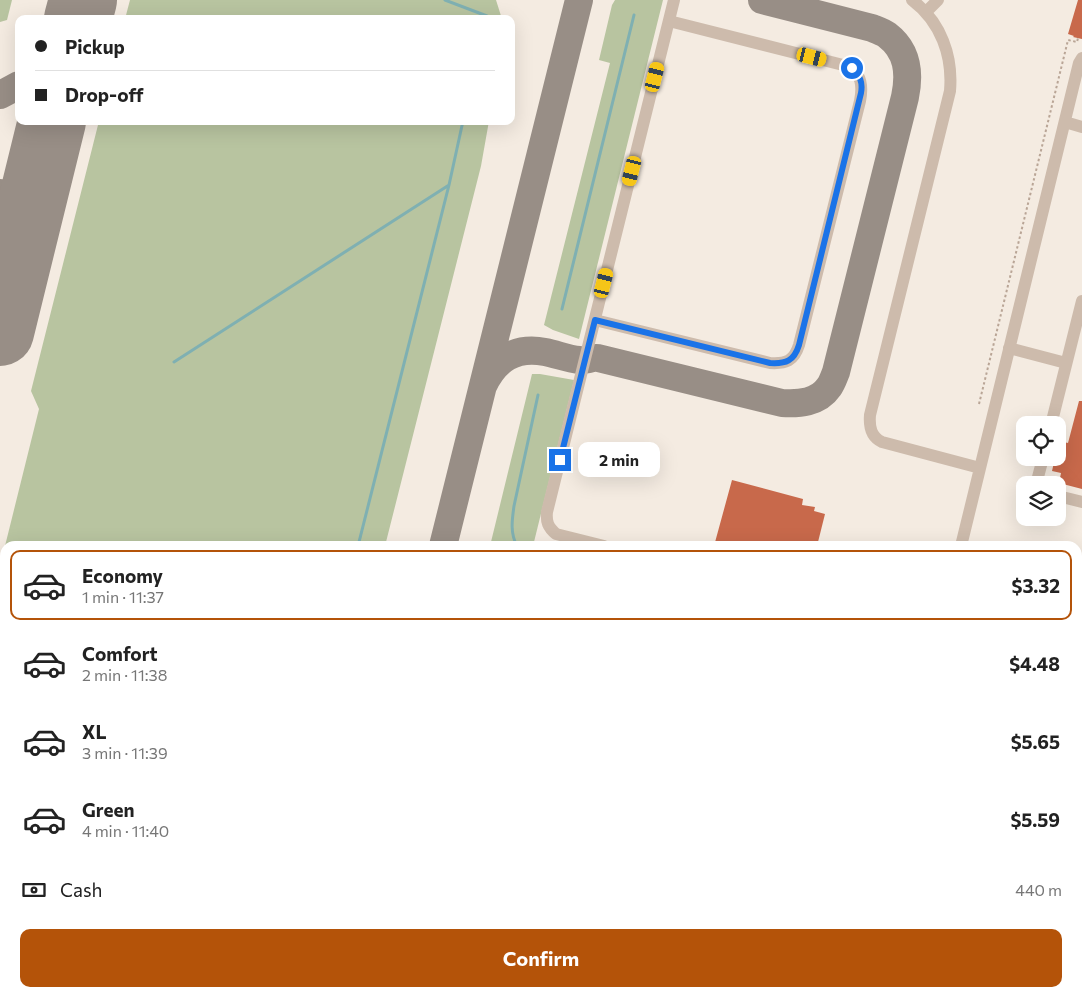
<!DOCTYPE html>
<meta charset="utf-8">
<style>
body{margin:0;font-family:Commissioner,sans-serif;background:#f6f6f6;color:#222;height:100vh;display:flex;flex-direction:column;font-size:19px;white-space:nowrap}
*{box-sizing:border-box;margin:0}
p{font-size:16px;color:#767676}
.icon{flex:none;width:28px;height:28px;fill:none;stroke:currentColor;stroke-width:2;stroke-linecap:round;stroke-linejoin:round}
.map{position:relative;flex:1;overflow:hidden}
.side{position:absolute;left:0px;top:541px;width:1082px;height:456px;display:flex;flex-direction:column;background:#fff;border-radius:15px 15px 0 0;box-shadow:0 5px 20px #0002}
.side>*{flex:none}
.top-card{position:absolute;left:15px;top:15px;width:500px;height:110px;border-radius:10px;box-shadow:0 5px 20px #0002;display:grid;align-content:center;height:110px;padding:0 20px;background:#fff}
.fabs{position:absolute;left:1016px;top:416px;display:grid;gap:10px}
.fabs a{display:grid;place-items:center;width:50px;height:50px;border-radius:10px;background:#fff;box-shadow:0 5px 20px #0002;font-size:25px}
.end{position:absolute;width:22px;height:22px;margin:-11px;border:6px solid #1a73e8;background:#fff;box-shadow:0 0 0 2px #fff}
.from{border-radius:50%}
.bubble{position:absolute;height:35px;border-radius:10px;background:#fff;box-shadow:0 5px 20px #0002;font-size:16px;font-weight:700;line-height:35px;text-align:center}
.car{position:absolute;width:15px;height:30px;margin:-15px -8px;border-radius:6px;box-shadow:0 0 4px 1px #0007;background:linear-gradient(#f5c518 24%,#345 0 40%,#f5c518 0 76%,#345 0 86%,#f5c518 0)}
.top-card b{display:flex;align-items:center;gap:18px;height:48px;font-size:19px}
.top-card b+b{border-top:1px solid #e0e0e0}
.top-card i{width:12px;height:12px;background:#222}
ul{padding:9px 0 0;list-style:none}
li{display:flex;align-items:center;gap:15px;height:70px;margin:0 10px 8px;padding:0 10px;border:2px solid transparent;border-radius:10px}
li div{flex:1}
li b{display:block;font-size:19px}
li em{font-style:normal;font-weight:700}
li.selected{border-color:#b45309}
li>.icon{width:45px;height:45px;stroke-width:1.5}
.pay{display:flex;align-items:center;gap:12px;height:55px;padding:0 20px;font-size:19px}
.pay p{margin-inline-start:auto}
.primary-button{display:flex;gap:10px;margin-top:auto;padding:10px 20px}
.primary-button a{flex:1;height:58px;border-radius:10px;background:#b45309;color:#fff;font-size:20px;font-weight:700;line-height:58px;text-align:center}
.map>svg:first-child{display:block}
.green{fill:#b8c4a0}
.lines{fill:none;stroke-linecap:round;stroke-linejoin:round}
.stream{stroke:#7fb0b2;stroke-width:3}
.taxiway{stroke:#988e86;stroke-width:28}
.runway{stroke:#988e86;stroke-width:68}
.building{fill:#c8694b}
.path{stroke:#b9a596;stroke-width:2;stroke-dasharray:2.5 2.5;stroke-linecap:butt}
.minor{stroke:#cdbbac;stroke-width:12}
.major{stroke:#7d675c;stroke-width:12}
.route{stroke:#1a73e8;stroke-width:6}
</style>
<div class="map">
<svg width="1082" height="997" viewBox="0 0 1082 997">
<rect width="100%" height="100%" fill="#f4ebe1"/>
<path class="green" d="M 0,0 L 12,0 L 7,20 L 0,22 Z
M 130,0 L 496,0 L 502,19 L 125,19 Z
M 615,0 L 663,0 L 579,339 L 553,330 L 544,325 L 610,63 L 599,60 L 612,5 Z
M 99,121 L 489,121 L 481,166 L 385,546 L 5,546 L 39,409 L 31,391 Z
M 532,374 L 540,374 L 574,380 L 533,546 L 490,546 Z
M 5,547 L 5,850 L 0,848 L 0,567 Z
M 1082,871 L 1082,986 L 1079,997 L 1046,997 L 1047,993 L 1078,992 L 1078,880 Z
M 0,950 L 5,951 L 5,992 L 118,992 L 137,997 L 0,997 Z
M 394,993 L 394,992 L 425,993 L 424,997 L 393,997 Z"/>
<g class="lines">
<path class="stream" d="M 445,0 L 487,16 L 487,19
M 562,309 L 634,15
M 174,362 L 449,185
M 358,546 L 449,185 L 463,121
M 517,546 C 510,533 512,520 514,506 L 538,395
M 82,997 L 85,992"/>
<path class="taxiway" d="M 73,19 L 82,1
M 0,95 L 19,85
M 0,193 C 15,228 13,256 10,293
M 483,386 C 495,360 515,346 545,352 C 556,354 568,359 579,360 C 585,361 592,357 598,358 L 782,403 C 799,404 818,403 829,387 C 832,383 834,377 836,372 L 905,97 C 910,73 908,51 887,35 C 883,32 877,30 872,28 L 762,0
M 443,546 L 579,0
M 0,905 L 5,906
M 290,992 L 294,997
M 357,992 L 376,997
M 332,997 L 333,992"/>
<path class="runway" d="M 78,19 L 83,0
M 0,332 L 52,121"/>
</g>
<path class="building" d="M 1078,0 L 1082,0 L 1082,39 L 1073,37 L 1074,36 L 1068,34 Z
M 1079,401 L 1082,401 L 1082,489 L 1059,483 L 1061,473 L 1052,471 L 1055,458 L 1058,458 L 1058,448 L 1059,441 L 1068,443 Z
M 732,480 L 803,499 L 802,505 L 815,507 L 814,511 L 825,514 L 817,546 L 714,546 Z"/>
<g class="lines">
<path class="path" d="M 979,404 L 1068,40 L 1077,42 L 1078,38
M 1078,871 L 1082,858
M 1041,997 L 1042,992"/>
<path class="minor" d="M 912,0 C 941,22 953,56 950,91 L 870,415 C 869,427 871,437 882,442 L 980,468
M 926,12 L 938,0
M 1065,122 L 1082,127
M 595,320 L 770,363 C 786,364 794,361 799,345 L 860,101 C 863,86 862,73 847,66 L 669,21
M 1009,348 L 1066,363
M 1051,425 L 1082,301
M 1038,485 L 1038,477 L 1043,458
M 1058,496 L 1082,502
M 604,546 L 556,534 C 548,527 546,522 547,512 L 674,0
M 961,546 L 1079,63 L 1082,58
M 1078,669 L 1082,652
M 1078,685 L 1082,687
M 1078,773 L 1082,761
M 581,992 L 587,997
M 545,997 L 546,992
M 565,997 L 566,992
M 883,997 L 887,992
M 926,997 L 929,992"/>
<path class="major" d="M 1078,783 L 1082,774
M 1078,839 L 1082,829
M 1003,997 L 1004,992
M 1027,997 L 1028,992"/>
</g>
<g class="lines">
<path class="route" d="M 560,460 L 595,320 L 770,363 C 786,364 794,361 799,345 L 861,93 C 863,82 860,76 852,68"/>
</g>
</svg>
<div class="fabs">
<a><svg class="icon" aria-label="locate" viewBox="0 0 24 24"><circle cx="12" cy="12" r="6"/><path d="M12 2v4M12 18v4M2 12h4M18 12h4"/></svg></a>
<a><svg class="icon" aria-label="layers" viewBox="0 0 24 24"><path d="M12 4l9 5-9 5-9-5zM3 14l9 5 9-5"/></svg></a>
</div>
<i class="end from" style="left:852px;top:68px"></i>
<i class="end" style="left:560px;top:460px"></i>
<div class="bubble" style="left:578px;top:442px;width:82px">2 min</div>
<i class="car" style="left:812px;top:57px;rotate:104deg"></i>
<i class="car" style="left:655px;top:77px;rotate:14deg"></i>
<i class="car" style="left:632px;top:171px;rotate:194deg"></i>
<i class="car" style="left:604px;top:283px;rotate:14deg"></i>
<div class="top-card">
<b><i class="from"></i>Pickup</b>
<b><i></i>Drop-off</b>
</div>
<section class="side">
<ul>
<li class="selected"><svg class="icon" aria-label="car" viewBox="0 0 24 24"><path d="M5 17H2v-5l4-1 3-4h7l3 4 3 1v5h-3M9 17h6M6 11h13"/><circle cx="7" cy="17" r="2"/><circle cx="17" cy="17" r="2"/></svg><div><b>Economy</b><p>1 min · 11:37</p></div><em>$3.32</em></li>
<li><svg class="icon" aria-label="car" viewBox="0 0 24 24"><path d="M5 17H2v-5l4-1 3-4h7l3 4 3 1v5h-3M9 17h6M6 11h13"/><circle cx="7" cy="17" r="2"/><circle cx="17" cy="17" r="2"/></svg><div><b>Comfort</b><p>2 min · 11:38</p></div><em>$4.48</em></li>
<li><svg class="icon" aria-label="car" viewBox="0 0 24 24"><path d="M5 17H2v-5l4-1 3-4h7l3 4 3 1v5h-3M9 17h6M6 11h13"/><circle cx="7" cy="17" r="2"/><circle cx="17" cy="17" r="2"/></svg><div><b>XL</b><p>3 min · 11:39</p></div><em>$5.65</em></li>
<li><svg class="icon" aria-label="car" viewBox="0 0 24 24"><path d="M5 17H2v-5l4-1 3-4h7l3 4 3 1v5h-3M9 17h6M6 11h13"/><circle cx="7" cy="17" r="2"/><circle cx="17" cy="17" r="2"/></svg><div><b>Green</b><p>4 min · 11:40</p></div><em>$5.59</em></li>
</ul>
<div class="pay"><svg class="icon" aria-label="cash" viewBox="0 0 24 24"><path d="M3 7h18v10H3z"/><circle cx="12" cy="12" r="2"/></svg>Cash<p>440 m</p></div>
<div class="primary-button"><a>Confirm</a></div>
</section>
</div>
